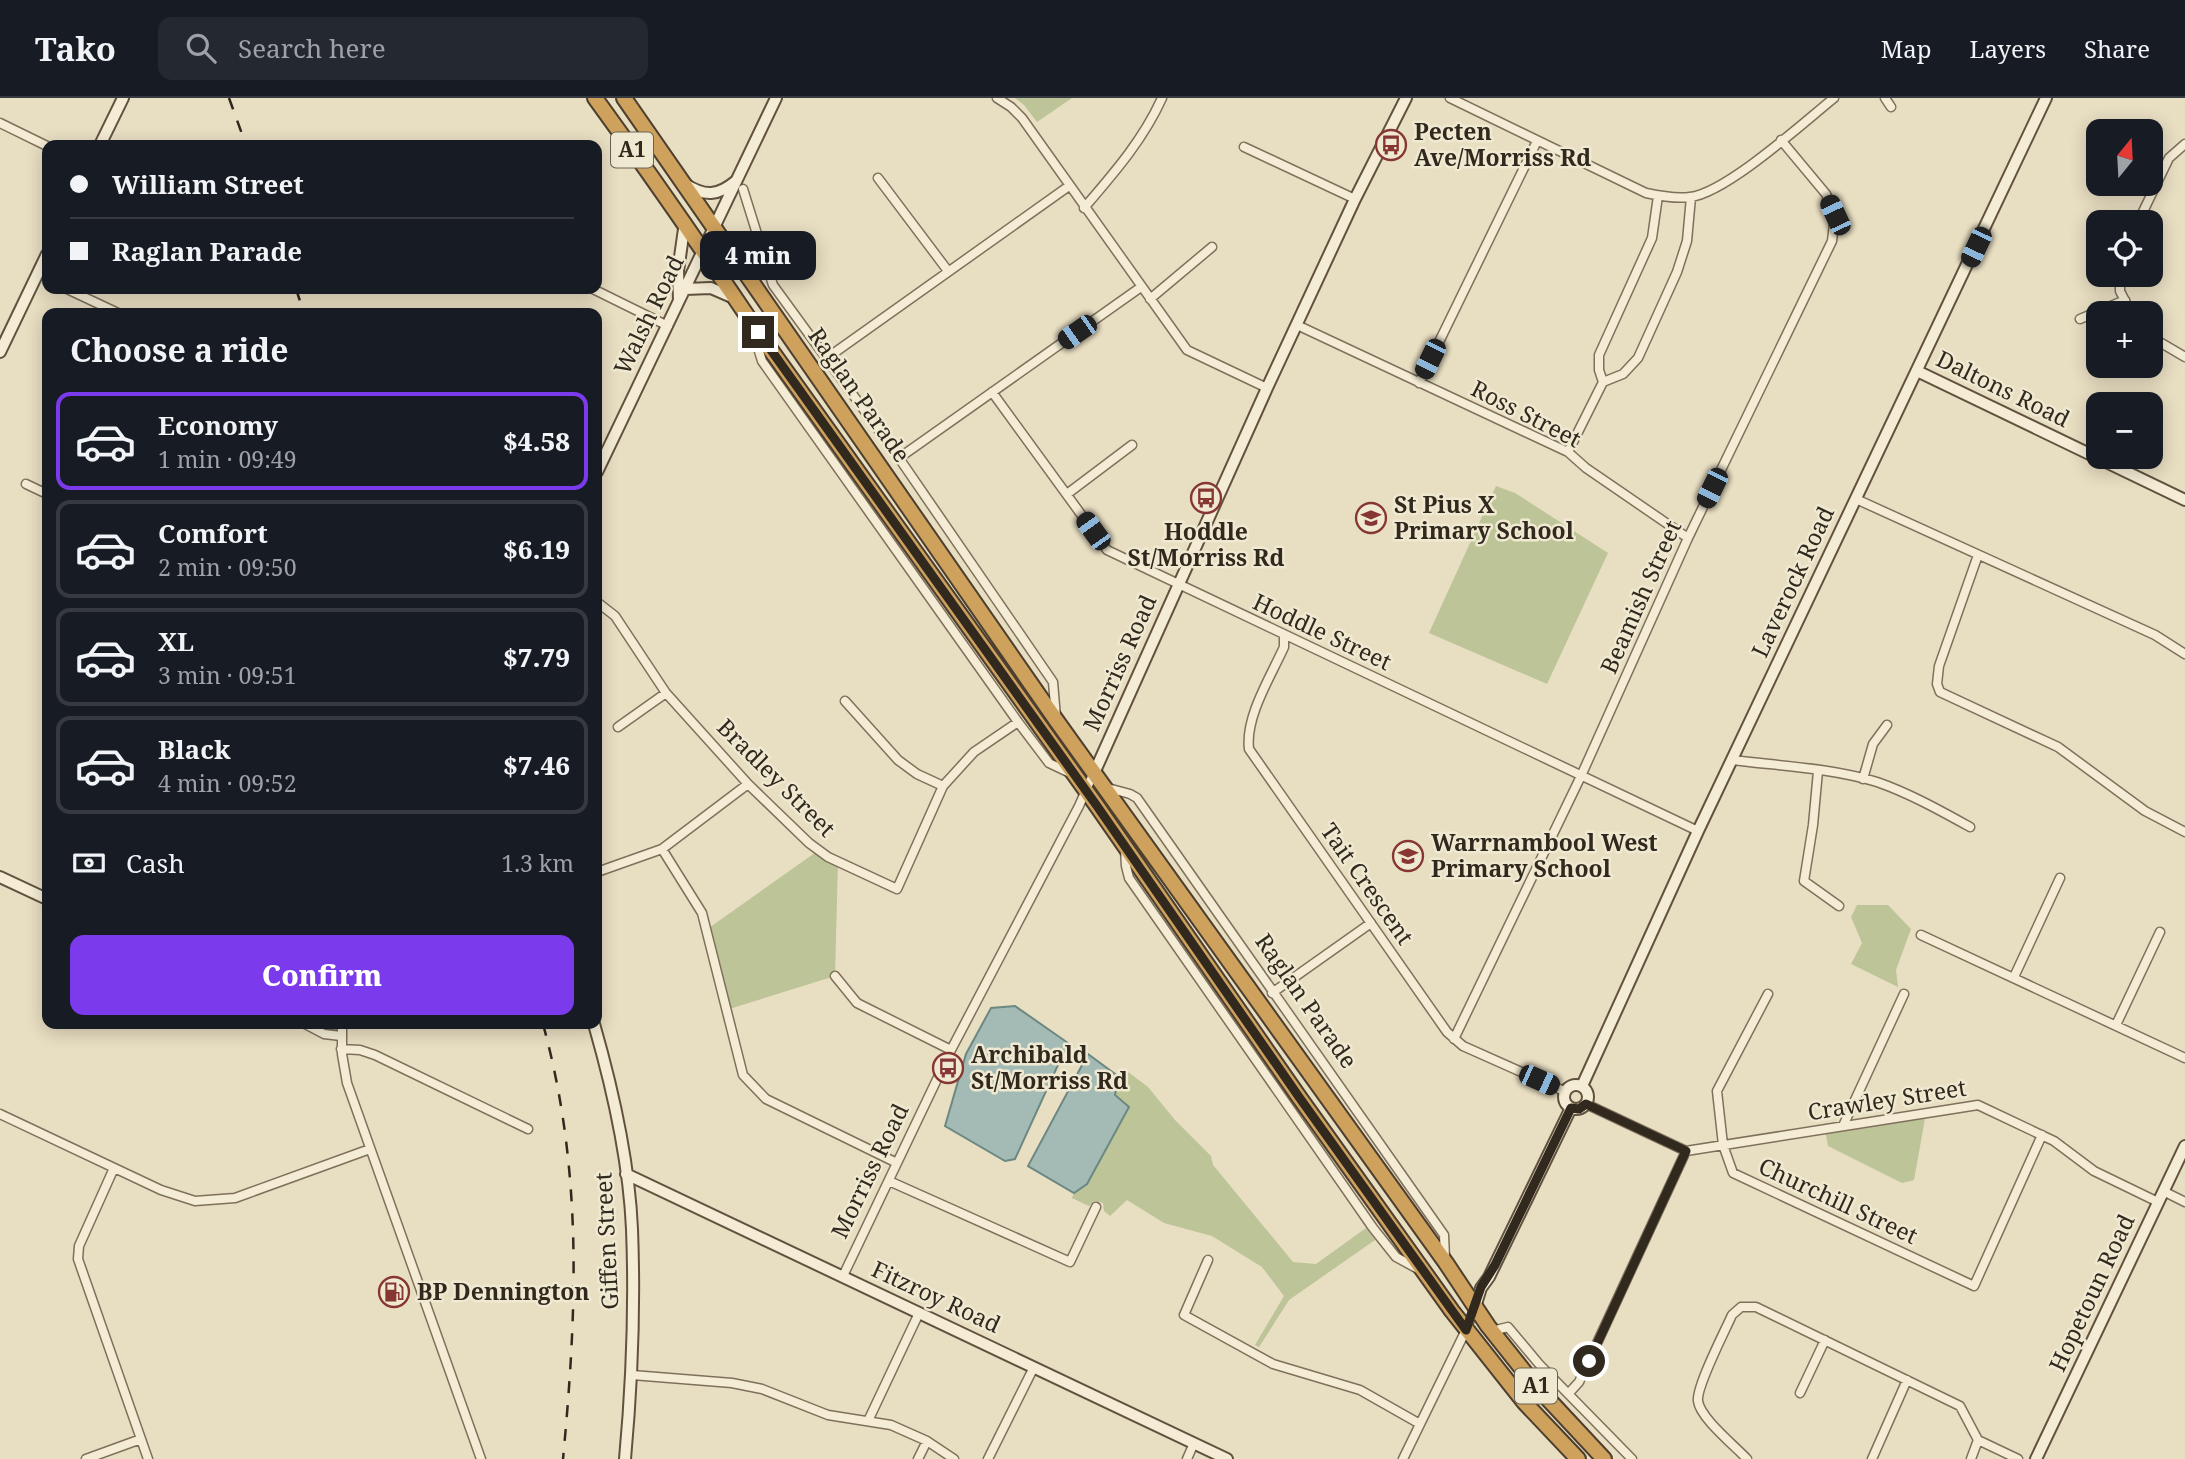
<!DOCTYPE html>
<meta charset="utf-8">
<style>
body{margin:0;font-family:"Noto Serif",serif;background:#242831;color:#f1f3f6;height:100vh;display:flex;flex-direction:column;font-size:26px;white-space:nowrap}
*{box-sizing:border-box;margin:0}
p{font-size:23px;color:#9ea1a6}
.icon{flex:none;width:38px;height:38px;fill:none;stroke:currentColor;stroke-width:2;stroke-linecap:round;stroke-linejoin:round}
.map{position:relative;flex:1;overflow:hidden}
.sheet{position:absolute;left:42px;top:210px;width:560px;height:721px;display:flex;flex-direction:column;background:#171b24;border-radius:14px;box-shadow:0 4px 18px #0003}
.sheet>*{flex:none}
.guide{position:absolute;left:42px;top:42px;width:560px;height:154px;border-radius:14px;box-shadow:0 4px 18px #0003;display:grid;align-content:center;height:154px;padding:0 28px;background:#171b24}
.needle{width:46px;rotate:18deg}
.fabs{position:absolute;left:2086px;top:21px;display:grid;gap:14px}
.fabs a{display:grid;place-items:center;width:77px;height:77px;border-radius:14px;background:#171b24;box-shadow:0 4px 18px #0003;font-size:35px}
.end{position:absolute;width:32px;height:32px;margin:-16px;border:9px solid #31281e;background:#fff;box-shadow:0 0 0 4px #fff}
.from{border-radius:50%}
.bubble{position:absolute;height:49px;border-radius:14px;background:#171b24;box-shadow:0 4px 18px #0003;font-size:23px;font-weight:800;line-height:49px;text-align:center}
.car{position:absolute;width:21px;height:42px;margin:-21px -10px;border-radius:9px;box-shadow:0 0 5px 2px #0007;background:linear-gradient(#222 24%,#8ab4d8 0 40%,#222 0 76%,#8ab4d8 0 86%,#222 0)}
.guide b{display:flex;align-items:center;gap:24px;height:66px;font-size:26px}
.guide b+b{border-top:2px solid #363941}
.guide i{width:18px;height:18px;background:#f1f3f6}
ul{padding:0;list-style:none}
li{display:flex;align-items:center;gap:21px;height:98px;margin:0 14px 10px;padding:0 14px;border:4px solid #363941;border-radius:14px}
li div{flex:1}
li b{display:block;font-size:26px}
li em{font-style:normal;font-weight:800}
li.active{border-color:#7c3aed}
li>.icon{width:63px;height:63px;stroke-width:1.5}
h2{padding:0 28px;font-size:32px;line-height:84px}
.pay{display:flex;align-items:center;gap:18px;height:77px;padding:0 28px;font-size:26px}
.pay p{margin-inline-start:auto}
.button{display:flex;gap:14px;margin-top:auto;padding:14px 28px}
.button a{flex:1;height:80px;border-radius:14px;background:#7c3aed;color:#fff;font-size:28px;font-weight:800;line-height:80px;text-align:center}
header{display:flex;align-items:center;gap:42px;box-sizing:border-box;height:98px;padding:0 35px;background:#171b24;border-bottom:2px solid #363941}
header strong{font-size:33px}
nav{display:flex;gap:38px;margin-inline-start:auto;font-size:24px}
.search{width:490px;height:63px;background:#242831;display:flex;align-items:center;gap:18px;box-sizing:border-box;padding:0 24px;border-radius:14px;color:#9ea1a6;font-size:26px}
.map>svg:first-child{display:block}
.green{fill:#bdc498}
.water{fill:#a4bbb5;stroke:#6c8882;stroke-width:2}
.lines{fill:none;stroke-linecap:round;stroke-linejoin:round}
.street-casing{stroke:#7f705c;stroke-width:11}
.secondary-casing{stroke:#61523f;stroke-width:14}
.highway-casing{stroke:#4d3f2f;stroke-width:18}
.street{stroke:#f4ecd4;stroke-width:8}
.secondary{stroke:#f4ecd4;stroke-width:10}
.highway{stroke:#cea15c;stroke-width:14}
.rail{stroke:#31281e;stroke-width:2.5;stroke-dasharray:12 12;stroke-linecap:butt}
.route{stroke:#31281e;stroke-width:9}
.labels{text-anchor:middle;stroke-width:5;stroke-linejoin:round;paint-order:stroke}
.shield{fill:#f0e9d1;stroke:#6a6254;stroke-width:2}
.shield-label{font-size:21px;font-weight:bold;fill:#31281e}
.poi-label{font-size:23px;font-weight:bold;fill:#31281e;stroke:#f0e9d1;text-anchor:start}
.street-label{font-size:23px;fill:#31281e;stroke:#f0e9d1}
</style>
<header>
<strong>Tako</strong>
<div class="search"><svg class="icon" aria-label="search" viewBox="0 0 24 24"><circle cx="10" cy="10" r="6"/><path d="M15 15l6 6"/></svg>Search here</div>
<nav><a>Map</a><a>Layers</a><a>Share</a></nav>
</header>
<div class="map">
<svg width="2185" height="1361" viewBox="0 0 2185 1361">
<rect width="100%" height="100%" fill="#e8dec2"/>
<path class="green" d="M 1015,0 L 1072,0 L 1037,24 L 1024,7 Z
M 1496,388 L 1515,395 L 1608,455 L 1547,586 L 1429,535 Z
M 819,752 L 838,763 L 835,878 L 726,912 L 706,832 Z
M 1857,807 L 1888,807 L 1911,831 L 1896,872 L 1898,889 L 1851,866 L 1862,845 L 1851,819 Z
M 1124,971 L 1148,989 L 1175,1022 L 1211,1058 L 1213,1067 L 1293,1164 L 1316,1166 L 1366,1130 L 1375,1142 L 1289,1202 L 1259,1249 L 1255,1247 L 1284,1198 L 1262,1169 L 1212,1138 L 1164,1125 L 1127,1102 L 1110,1118 L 1104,1113 L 1103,1105 L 1094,1103 L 1089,1108 L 1072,1100 L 1074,1095 L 1087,1086 L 1129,1009 L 1115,997 Z
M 1926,1015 L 1914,1082 L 1902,1085 L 1828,1048 L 1825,1031 Z"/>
<path class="water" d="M 1015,908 L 1068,945 L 1015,1061 L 1005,1063 L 945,1028 L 966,956 L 991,910 Z
M 1088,956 L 1119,979 L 1115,997 L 1129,1009 L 1087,1086 L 1074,1095 L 1028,1068 Z"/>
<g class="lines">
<g class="street-casing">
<path id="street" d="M 997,0 L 1011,9 L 1022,20 L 1187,252 L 1267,290
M 1450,0 L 1646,95 C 1660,98 1676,101 1690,99 C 1726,95 1803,25 1834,0
M 1885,0 L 1891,9
M 0,25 L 47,48
M 1244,49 L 1355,101
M 878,80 L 948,173
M 743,91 L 773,187 L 899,360 L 1053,584 L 1056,619
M 1084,110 C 1114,75 1143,42 1162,0
M 2138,124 L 2169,60 L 2185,46
M 2120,177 L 2120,193 L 2131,215
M 67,191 L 118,215
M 593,191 L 668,228
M 1150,201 L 1212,149
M 2080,221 L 2125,202
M 1297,227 L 1568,354 L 1586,370 L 1688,440
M 758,237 L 758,250 L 762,263 L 1018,624 L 1049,665 L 1070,675
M 2151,239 L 2185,259
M 827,260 L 1069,88
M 1603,284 L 1599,272 L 1599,257 L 1652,140 L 1658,98
M 1419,285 L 1537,43
M 992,294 L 1107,452 L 1698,733
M 1568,354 L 1603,284 L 1623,276 L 1638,260 L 1677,174 L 1687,143 L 1691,99
M 899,360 L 1141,189
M 26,386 L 47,396
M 1067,396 L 1132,347
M 1856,401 L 2155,537 L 2185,556
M 1978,457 L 1939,568 L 1937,586 L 1940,594 L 2058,649 L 2145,713 L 2185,734
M 597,504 L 615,518 L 666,595 L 748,686 L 809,745 L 828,759 L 897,791 L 943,688 L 974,654 L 1018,624
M 1284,537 L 1284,549 C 1271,578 1245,619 1249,651 L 1447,934 L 1463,948 L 1564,993
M 845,603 L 898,662 L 917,676 L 943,688
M 618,629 L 666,595
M 1732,662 C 1780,668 1831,670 1877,684 C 1909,695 1941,713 1970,729
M 1818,673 L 1813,727 L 1804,783 L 1839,808
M 1863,681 L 1873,646 L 1887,627
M 1104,689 L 1130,696 L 1137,700 L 1444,1137 L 1445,1160
M 662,751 L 702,815 L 743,977 L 766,1001 L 897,1065
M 1125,752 L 1126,768 L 1129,780 L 1373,1130 L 1396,1159 L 1420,1172
M 597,774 L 662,751 L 748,686
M 1921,837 L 2185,960
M 835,878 L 857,905 L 951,952
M 2014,879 L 2060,780
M 1272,895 L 1371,825
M 1768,896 L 1717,993 L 1723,1047 L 1733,1075 L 1974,1188 L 2042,1037
M 305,926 L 324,936 L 341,938
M 317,926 L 342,926
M 342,926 L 342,956 L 347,985 L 481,1361
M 2116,927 L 2160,834
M 1454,941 L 1581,678 L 1688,440 L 1832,143 L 1835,117 L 1826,96 L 1781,42
M 341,951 L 360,952 L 375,957 L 528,1031
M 1586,1006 L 1686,1053 L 1978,1007 L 2054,1043 L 2094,1073 L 2158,1104
M 0,1016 L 161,1092 L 195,1103 L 235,1100 L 370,1051
M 1843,1028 L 1904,896
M 114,1070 L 79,1148 L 78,1161 L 148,1361
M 889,1083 L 1070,1164 L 1096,1109
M 2163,1093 L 2185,1104
M 1208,1162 L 1184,1217 L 1273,1266 L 1360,1292 L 1420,1326
M 843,1178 L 951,952 L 1079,708 L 1094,674
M 1492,1233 L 1508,1229 L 1539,1266 L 1632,1361
M 632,1277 L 732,1285 L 762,1291 L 828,1317 L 891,1327 L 927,1343 L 954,1361
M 1569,1295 L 1579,1284 L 1686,1053
M 1800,1295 L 1825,1242
M 868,1323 L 919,1215
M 86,1361 L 141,1341
M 918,1361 L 927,1343
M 988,1361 L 1034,1269
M 1187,1361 L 1194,1345
M 1403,1361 L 1466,1232 L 1475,1209
M 1747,1361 C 1735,1348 1700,1320 1698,1303 C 1696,1289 1725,1233 1732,1217 L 1741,1209 L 1756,1209 L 1960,1308 L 1978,1342 L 2018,1361
M 1872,1361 L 1907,1282
M 1971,1361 L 1978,1342"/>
</g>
<g class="secondary-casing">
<path id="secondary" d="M 100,47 L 123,0
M 685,86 C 705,99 718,98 736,83
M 685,191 L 711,190 L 734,200
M 679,202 L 678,173 L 685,124
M 0,254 L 47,156
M 1917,273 L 2185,402
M 597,374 L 776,0
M 1095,673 L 1267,290 L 1355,101 L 1406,0
M 0,779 L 47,801
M 594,926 C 613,992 629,1062 632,1131 C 635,1208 632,1285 625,1361
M1564 999a12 12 0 1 1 24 0a12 12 0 1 1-24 0Z
M 1582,988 L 1698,733 L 2046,0
M 626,1076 L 1227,1361
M 1475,1209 L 1481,1190 L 1489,1179 L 1571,1010
M 2036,1361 L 2185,1048"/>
</g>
<g class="highway-casing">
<path id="highway" d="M 595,0 C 651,77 705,155 758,234 L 1097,708 L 1299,999 L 1452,1213 L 1524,1304 L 1578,1361
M 624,0 L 1056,622 L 1446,1165 L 1488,1228 L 1535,1287 L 1604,1361"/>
</g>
<use href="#street" class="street"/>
<use href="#secondary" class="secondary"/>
<use href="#highway" class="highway"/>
<path class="rail" d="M 229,0 L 246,47
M 296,191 L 304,215
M 543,926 C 583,1072 577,1212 563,1361"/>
</g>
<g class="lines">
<path class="route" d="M 758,234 L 1097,708 L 1299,999 L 1466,1232 L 1481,1189 L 1495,1167 L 1571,1010 L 1579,1011 L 1586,1006 L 1686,1053 L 1589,1263"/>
</g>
<defs>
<g id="bus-ring" transform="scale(1.575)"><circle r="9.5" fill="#f0e9d1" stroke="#873733" stroke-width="1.5"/><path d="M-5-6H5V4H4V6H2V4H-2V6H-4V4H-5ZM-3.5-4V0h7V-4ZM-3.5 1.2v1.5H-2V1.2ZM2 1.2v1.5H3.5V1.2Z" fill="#873733"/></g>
<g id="university-ring" transform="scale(1.575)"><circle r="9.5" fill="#f0e9d1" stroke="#873733" stroke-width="1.5"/><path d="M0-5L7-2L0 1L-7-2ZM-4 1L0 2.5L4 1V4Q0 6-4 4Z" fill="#873733"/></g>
<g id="school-ring" transform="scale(1.575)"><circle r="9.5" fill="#f0e9d1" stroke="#873733" stroke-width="1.5"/><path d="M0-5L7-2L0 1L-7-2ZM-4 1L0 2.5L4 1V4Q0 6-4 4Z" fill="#873733"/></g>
<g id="fuel-ring" transform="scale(1.575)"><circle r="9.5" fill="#f0e9d1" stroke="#873733" stroke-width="1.5"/><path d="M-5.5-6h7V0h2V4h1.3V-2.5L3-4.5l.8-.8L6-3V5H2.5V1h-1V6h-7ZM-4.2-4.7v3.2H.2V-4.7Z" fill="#873733"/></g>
</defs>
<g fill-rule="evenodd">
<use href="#bus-ring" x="1391" y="47"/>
<use href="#bus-ring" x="1206" y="400"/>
<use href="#university-ring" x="1371" y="420"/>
<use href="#school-ring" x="1408" y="758"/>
<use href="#bus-ring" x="948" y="970"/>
<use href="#fuel-ring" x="394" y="1194"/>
</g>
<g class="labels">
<g class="shield">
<rect x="611" y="34.5" width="42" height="35" rx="5"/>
<rect x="1515" y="1270.5" width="42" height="35" rx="5"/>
</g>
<g class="shield-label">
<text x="632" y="59">A1</text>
<text x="1536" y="1295">A1</text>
</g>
<g class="poi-label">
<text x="1414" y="42">Pecten<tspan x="1414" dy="26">Ave/Morriss Rd</tspan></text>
<text x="1394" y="415">St Pius X<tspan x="1394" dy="26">Primary School</tspan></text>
<text x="1206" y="442" text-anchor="middle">Hoddle<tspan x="1206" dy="26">St/Morriss Rd</tspan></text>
<text x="1431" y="753">Warrnambool West<tspan x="1431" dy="26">Primary School</tspan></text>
<text x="971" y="965">Archibald<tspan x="971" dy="26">St/Morriss Rd</tspan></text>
<text x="417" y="1202">BP Dennington</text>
</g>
<g class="street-label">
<text transform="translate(649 217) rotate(-64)" y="8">Walsh Road</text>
<text transform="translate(2003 291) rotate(26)" y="8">Daltons Road</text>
<text transform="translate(859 297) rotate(55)" y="8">Raglan Parade</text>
<text transform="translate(1526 316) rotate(27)" y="8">Ross Street</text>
<text transform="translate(1793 484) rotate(-65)" y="8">Laverock Road</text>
<text transform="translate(1641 499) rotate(-66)" y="8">Beamish Street</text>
<text transform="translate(1322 534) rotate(25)" y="8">Hoddle Street</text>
<text transform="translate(1120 565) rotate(-66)" y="8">Morriss Road</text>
<text transform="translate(776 680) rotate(45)" y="8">Bradley Street</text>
<text transform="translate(1367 786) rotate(55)" y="8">Tait Crescent</text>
<text transform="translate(1306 903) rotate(55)" y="8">Raglan Parade</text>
<text transform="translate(1887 1002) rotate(-9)" y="8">Crawley Street</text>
<text transform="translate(870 1073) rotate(-64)" y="8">Morriss Road</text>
<text transform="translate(1838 1103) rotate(25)" y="8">Churchill Street</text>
<text transform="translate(607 1143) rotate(-93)" y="8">Giffen Street</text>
<text transform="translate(2092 1195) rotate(-65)" y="8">Hopetoun Road</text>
<text transform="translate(936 1199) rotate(25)" y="8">Fitzroy Road</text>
</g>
</g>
</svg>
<div class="fabs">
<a><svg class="needle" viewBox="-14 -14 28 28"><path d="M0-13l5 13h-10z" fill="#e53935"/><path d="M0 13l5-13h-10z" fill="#9ea1a6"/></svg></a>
<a><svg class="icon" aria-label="locate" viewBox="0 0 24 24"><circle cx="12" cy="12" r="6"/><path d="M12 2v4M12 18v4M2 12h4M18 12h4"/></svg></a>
<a>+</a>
<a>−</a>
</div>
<i class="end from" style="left:1589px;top:1263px"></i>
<i class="end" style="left:758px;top:234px"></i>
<div class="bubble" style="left:700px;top:133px;width:116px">4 min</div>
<i class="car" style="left:1835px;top:117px;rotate:335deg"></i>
<i class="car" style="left:1976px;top:149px;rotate:205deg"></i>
<i class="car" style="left:1077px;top:234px;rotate:235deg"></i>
<i class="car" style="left:1430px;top:261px;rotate:206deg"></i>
<i class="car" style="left:1712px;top:390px;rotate:206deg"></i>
<i class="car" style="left:1093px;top:433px;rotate:324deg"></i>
<i class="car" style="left:1539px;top:982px;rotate:114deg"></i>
<div class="guide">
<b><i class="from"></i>William Street</b>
<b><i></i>Raglan Parade</b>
</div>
<section class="sheet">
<h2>Choose a ride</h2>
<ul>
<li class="active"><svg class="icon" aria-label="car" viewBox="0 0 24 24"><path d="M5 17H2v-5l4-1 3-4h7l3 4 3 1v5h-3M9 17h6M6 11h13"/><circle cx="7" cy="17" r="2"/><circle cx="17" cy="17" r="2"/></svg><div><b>Economy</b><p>1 min · 09:49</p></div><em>$4.58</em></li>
<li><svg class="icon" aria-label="car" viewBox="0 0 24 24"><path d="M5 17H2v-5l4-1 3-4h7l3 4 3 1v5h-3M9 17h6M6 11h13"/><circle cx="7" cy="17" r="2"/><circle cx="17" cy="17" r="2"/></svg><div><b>Comfort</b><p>2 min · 09:50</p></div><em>$6.19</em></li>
<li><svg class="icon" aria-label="car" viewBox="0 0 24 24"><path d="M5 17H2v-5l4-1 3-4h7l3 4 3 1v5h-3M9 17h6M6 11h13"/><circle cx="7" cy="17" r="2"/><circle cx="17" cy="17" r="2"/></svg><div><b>XL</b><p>3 min · 09:51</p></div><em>$7.79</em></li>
<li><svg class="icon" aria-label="car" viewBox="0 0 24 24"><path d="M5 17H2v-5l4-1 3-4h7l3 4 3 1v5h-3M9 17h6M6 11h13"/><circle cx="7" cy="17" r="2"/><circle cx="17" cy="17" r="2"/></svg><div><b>Black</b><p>4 min · 09:52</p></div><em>$7.46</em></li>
</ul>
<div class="pay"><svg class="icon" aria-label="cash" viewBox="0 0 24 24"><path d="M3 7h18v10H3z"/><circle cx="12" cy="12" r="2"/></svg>Cash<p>1.3 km</p></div>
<div class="button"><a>Confirm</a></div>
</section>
</div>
